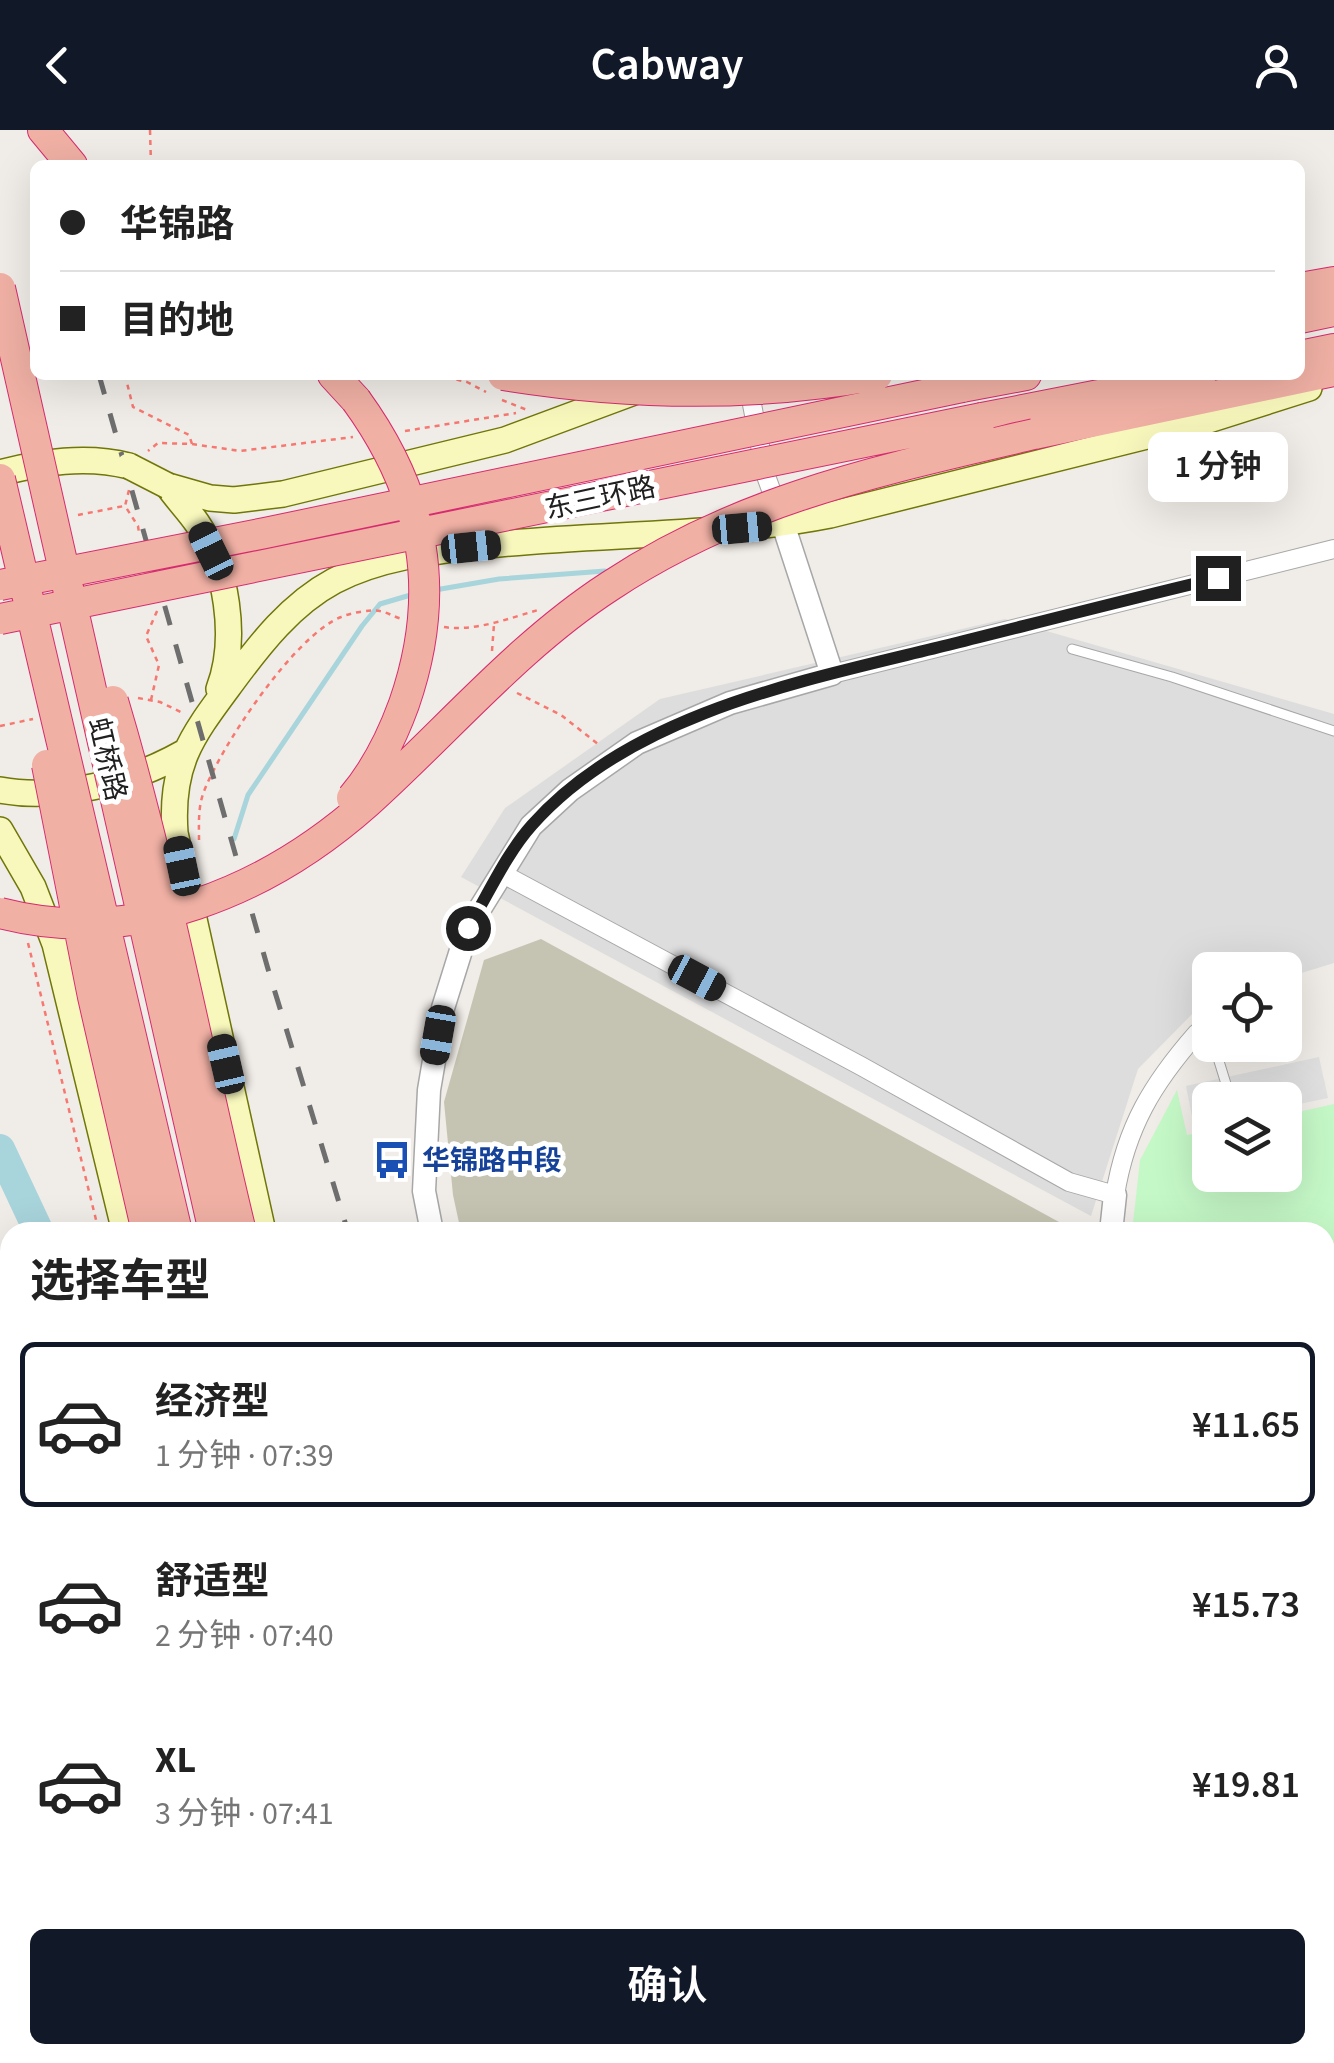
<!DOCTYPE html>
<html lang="zh">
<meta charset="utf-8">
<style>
body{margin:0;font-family:"Source Sans 3","Noto Sans SC",sans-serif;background:#f6f6f6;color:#222;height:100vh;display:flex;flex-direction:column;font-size:38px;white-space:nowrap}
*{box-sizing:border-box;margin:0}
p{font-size:32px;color:#767676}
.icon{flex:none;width:55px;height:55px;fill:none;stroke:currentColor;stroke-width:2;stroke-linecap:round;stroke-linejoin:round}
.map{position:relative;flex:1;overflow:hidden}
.drawer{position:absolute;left:0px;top:1092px;width:1335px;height:842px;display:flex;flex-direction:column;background:#fff;border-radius:30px 30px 0 0;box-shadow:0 10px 40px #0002}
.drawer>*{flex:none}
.banner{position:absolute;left:30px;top:30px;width:1275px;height:220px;border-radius:15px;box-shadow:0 10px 40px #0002;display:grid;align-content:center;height:220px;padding:0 30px;background:#fff}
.fabs{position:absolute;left:1192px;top:822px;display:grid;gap:20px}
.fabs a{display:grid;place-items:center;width:110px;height:110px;border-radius:15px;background:#fff;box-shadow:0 10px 40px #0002;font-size:50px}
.end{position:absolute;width:45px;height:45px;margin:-22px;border:12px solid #202020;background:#fff;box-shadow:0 0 0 5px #fff}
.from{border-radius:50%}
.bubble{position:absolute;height:70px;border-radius:15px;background:#fff;box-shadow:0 10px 40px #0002;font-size:32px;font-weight:600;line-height:70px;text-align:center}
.car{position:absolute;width:30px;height:60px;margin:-30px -15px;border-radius:12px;box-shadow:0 0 8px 2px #0007;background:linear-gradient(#222 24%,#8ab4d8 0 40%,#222 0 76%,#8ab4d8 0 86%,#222 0)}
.banner b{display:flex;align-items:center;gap:35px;height:95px;font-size:38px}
.banner b+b{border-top:2px solid #e0e0e0}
.banner i{width:25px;height:25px;background:#222}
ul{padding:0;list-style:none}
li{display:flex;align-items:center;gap:30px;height:165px;margin:0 20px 15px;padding:0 10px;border:5px solid transparent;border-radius:15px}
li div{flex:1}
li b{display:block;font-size:38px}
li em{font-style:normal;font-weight:600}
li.selected{border-color:#111827}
li>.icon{width:90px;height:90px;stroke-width:1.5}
h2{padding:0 30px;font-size:45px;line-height:120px}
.cta{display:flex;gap:20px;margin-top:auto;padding:20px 30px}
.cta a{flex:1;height:115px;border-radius:15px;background:#111827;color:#fff;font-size:40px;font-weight:600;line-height:115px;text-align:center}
header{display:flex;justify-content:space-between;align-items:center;height:130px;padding:0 30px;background:#111827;color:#fff;font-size:45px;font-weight:600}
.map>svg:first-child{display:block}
.residential{fill:#dedddd}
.construction{fill:#c5c4b2}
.park{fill:#c5f8c7}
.parking{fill:#e0e0e0}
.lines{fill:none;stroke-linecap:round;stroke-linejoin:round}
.stream{stroke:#a8d4dc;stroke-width:5}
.river{stroke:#a8d4dc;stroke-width:30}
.service-casing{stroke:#a7a7a7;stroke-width:11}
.minor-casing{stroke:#a7a7a7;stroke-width:20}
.tertiary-casing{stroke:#a7a7a7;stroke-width:25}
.secondary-casing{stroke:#707608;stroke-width:28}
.trunk-casing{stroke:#d72b6f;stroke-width:32}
.path{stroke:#f67871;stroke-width:2.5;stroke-dasharray:5 5;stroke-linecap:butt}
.service{stroke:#fff;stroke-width:9}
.minor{stroke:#fff;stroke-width:18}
.tertiary{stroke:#fff;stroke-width:22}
.secondary{stroke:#f8f8bd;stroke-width:25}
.trunk{stroke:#f0b0a4;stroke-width:30}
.rail{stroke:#6e6e6e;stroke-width:5;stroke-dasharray:20 20;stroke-linecap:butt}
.secondary-bridge-casing{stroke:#707608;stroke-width:28;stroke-linecap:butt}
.trunk-bridge-casing{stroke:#d72b6f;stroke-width:32;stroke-linecap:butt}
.secondary-bridge{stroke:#f8f8bd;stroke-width:25}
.trunk-bridge{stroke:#f0b0a4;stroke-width:30}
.route{stroke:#202020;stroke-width:12}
.labels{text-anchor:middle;stroke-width:10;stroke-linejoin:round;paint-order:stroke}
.street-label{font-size:28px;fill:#202020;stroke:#fff}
.transit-label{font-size:28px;font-weight:bold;fill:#164399;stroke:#fff;text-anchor:start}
</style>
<header><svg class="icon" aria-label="back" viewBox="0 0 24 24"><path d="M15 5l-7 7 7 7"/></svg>Cabway<svg class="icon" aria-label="person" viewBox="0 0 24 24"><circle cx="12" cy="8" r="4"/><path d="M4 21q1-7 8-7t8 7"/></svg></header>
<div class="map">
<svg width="1334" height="1933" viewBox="0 0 1334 1933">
<rect width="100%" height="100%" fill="#f0ece7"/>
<path class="residential" d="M 1005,489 L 1334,584 L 1334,833 L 1285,848 L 1285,840 L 1210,840 L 1210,872 L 1202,874 L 1138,939 L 1091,1086 L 461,747 L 505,678 L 660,569 Z"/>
<path class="construction" d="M 541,809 L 1070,1098 L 1069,1102 L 461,1102 L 453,1065 L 444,972 L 484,830 Z
M 0,1287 L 10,1304 L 10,1342 L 0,1354 Z
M 0,1679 L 10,1723 L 10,1882 L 0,1884 Z"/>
<path class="park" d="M 1177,960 L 1187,1005 L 1210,1001 L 1210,1045 L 1285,1045 L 1285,985 L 1334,974 L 1334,1933 L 1184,1933 L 1180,1925 L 1325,1925 L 1325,1102 L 1132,1102 L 1140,1030 Z
M 643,1925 L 1123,1925 L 1127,1933 L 646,1933 Z"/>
<path class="parking" d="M 1319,927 L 1328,968 L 1285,977 L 1285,970 L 1210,970 L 1210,993 L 1194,997 L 1186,956 Z"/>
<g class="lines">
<path class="stream" d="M 435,460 L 499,449 L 605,441
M 234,709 L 248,665 L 362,496 L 380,474 L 414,464"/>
<path class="river" d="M 0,1019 L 39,1102"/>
<g class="service-casing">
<path id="service" d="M 1072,519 L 1172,547 L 1334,601
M 1214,915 L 1231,970
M 0,1217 L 10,1236"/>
</g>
<g class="minor-casing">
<path id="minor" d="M 748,254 L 766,346 L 778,379
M 832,544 L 1334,419
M 501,743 L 861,936 L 1069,1052 L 1115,1065 C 1126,997 1153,953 1197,903
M 0,1510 L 10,1556
M 0,1908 L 10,1906
M 86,1925 L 88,1933"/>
</g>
<g class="tertiary-casing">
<path id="tertiary" d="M 432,1102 L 424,1061 L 429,960 L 443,878 L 468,798 L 531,696 L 570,660 L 637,613 L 730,573 L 832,544 L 783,394
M 1111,1102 L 1115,1065
M 611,1925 L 613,1933
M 1151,1925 L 1155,1933"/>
</g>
<g class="secondary-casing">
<path id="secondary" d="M 0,343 C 42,332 86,325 129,336
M 168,356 L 210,368 L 234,370 L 283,364 L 505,310 L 680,245
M 168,356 C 177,369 188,380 197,393 C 227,437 238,509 219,559
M 0,660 C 59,671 132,652 183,623
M 0,700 L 33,757 L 55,814 L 125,1102
M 263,1102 L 175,703 C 170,633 192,606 232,552 C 260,514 291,474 334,451 C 381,426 437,421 489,415 C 602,403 718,407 830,385 L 1199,293 L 1309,258
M 0,1406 L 10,1406
M 337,1925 L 339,1933
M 423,1925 L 425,1933"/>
</g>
<g class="trunk-casing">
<path id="trunk" d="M 43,0 L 72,35
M 1300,158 L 1334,152
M 1300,188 L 1334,181
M 1300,226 L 1334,219
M 333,245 L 356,270
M 962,257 L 1026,245
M 982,288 L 1201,245
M 1034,304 L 1334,241
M 356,1925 L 357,1933
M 394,1925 L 395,1933"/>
</g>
<path class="path" d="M 150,0 L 151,35
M 125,245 L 133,277 L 189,305 L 192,314 L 158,313 L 148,321
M 437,245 L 467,252 L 486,262
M 502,270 L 527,280
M 405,301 L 516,283
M 192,314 L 240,321 L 353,307
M 129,360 L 125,376 L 138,396 L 139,403
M 78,385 L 124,376
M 444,497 C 474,502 510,488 538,480
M 492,521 L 494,494
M 517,563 L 561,585 L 598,614
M 138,568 L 160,572 L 183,583
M 151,570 L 159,535 L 146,506 L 158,479
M 0,596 L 33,589
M 199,710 C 199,694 198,679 203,664 C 220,617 295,505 341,487 C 350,483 371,479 380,481 C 387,482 394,487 402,489
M 28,813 L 99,1102"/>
<use href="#service" class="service"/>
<use href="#minor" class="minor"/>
<use href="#tertiary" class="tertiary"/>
<use href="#secondary" class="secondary"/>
<use href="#trunk" class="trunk"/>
<path class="rail" d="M 99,245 L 268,839 L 348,1102
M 0,1125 L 10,1139
M 484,1925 L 486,1933
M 518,1925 L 521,1933
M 572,1925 L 574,1933"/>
<g class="secondary-bridge-casing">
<path id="secondary-bridge" d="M 129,336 L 168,356"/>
</g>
<g class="trunk-bridge-casing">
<path id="trunk-bridge" d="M 0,158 L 214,1102
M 503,245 C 627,265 754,267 877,245
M 0,349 L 177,1102
M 0,455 L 265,403 L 962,257
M 0,489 L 982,288
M 113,571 C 165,745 198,925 241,1102
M 47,635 L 93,867 L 147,1102
M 352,668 C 375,641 392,607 404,574 C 443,462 425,365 356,270
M 0,783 C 134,818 268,761 368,672 C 448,600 519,515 610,456 C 743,368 882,340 1034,304"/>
</g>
<use href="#secondary-bridge" class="secondary-bridge"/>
<use href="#trunk-bridge" class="trunk-bridge"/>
</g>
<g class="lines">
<path class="route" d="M 468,798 C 488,765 506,724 532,695 C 633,581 811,549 952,514 C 1040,492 1129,469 1218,448"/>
</g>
<defs>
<g id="bus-bare" transform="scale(3)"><path d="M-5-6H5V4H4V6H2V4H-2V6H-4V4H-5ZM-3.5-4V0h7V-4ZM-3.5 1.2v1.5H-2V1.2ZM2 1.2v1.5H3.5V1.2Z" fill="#1a4fb4" stroke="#fff" stroke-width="2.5" paint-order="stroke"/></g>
</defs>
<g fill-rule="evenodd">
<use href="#bus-bare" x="392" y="1030"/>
</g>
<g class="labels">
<g class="street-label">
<text transform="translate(600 367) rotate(-12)" y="10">东三环路</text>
<text transform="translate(108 629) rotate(77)" y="10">虹桥路</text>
</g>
<g class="transit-label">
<text x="422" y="1040">华锦路中段</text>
</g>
</g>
</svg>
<div class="fabs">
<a><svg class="icon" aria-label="locate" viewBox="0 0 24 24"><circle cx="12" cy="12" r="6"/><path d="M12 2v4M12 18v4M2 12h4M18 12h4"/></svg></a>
<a><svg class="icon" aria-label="layers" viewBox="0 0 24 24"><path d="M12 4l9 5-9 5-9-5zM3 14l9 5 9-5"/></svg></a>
</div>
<i class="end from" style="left:468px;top:798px"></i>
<i class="end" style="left:1218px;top:448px"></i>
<div class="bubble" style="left:1148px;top:302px;width:140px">1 分钟</div>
<i class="car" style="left:742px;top:398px;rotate:85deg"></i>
<i class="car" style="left:471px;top:417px;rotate:84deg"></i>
<i class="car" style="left:211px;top:421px;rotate:334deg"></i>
<i class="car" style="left:182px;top:736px;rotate:348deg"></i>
<i class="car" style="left:697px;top:848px;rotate:118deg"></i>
<i class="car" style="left:438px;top:905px;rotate:190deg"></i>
<i class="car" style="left:226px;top:934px;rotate:347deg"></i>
<div class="banner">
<b><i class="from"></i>华锦路</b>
<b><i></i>目的地</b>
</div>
<section class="drawer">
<h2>选择车型</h2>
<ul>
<li class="selected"><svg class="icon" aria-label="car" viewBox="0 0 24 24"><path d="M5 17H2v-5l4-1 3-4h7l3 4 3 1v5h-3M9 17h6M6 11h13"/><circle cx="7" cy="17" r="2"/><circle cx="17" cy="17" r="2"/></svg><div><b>经济型</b><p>1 分钟 · 07:39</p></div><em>¥11.65</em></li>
<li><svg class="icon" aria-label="car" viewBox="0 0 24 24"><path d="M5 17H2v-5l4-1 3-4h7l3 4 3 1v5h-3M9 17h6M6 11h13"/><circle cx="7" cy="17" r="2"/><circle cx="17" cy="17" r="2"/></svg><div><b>舒适型</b><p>2 分钟 · 07:40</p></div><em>¥15.73</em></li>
<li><svg class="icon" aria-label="car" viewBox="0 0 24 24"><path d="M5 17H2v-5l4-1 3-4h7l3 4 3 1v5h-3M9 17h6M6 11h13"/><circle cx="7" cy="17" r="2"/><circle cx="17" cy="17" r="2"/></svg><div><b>XL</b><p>3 分钟 · 07:41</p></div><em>¥19.81</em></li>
</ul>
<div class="cta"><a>确认</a></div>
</section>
</div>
